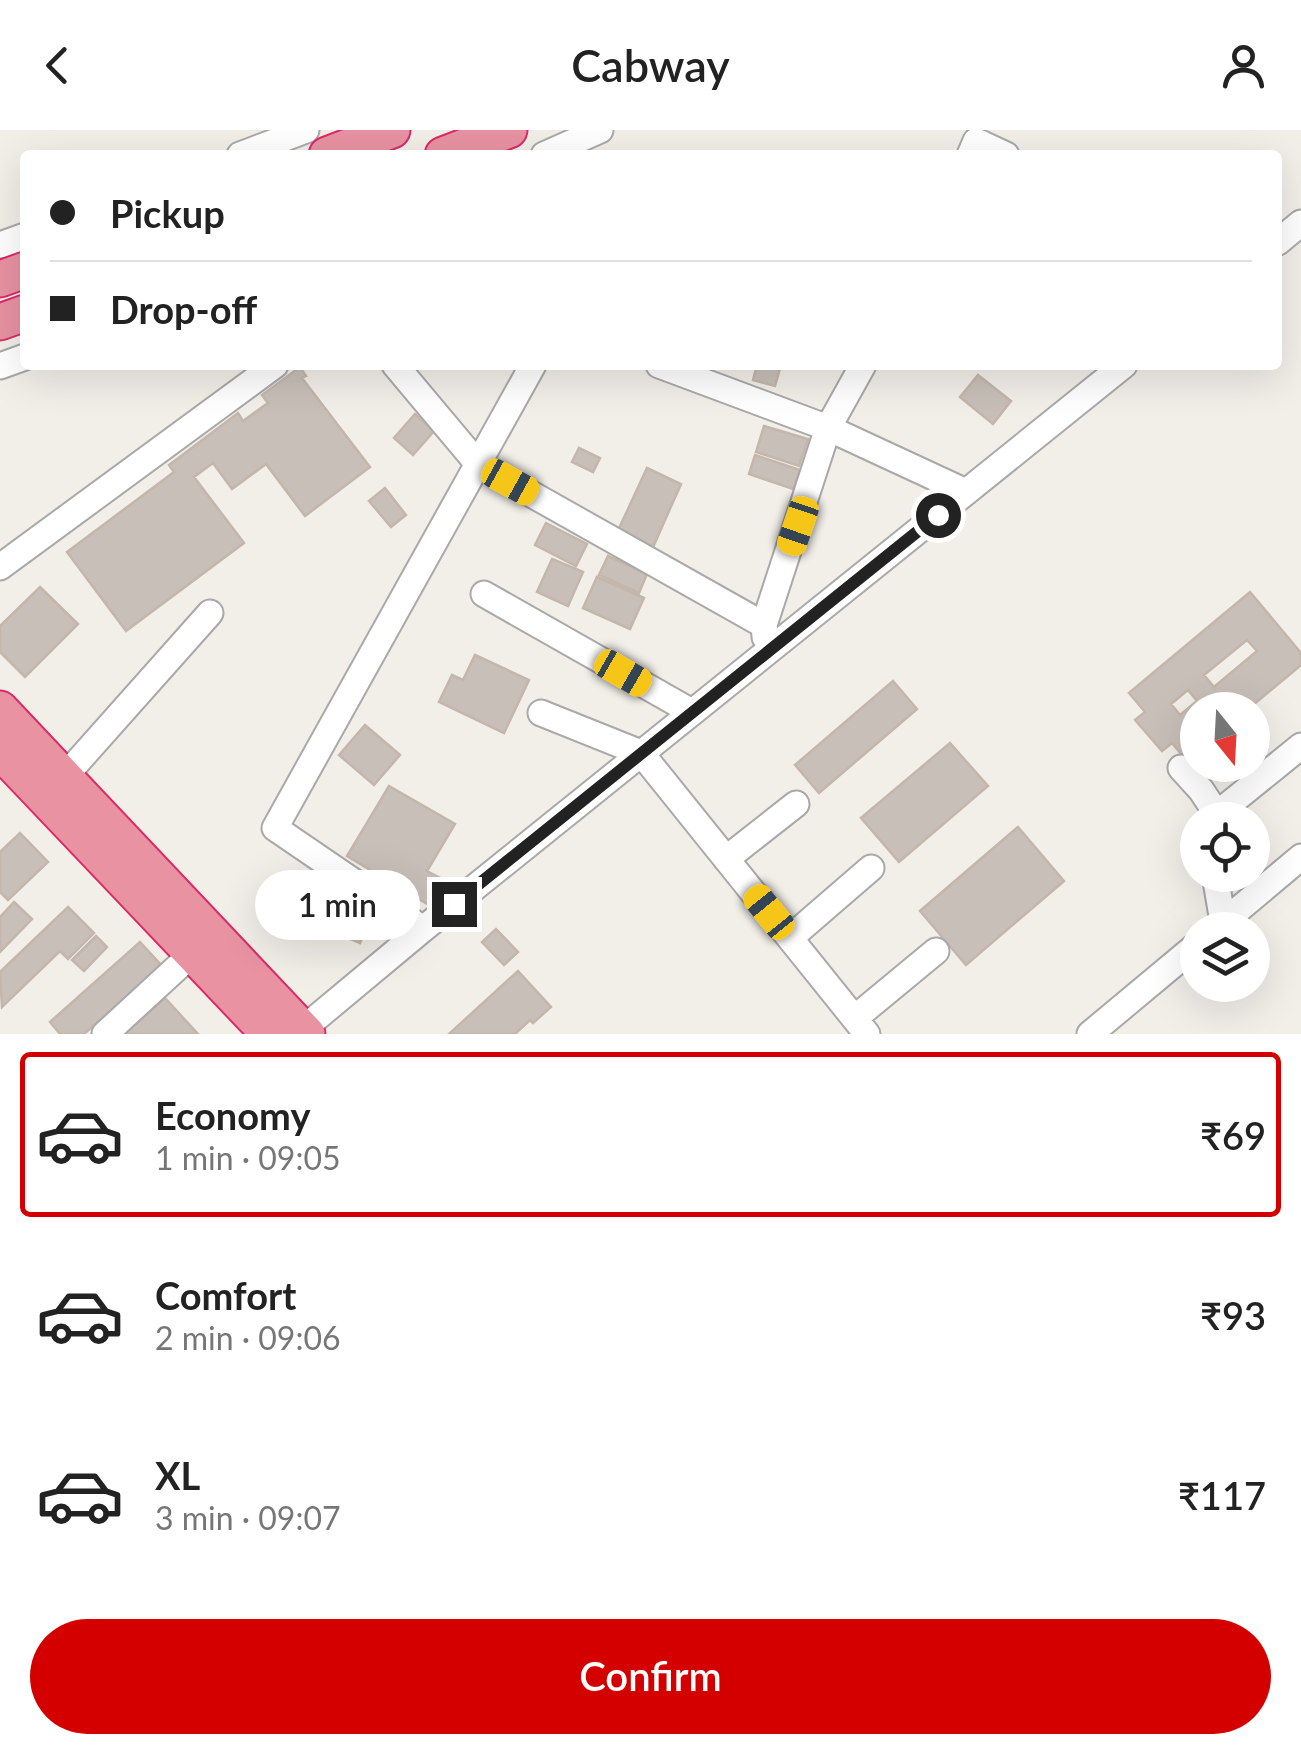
<!DOCTYPE html>
<meta charset="utf-8">
<style>
body{margin:0;font-family:Lato,sans-serif;background:#f6f6f6;color:#222;height:100vh;display:flex;flex-direction:column;font-size:38px;white-space:nowrap}
*{box-sizing:border-box;margin:0}
p{font-size:32px;color:#767676}
.icon{flex:none;width:55px;height:55px;fill:none;stroke:currentColor;stroke-width:2;stroke-linecap:round;stroke-linejoin:round}
.map{position:relative;height:904px;overflow:hidden}
.side{display:flex;flex-direction:column;background:#fff;flex:1}
.side>*{flex:none}
.banner{position:absolute;left:20px;top:20px;width:1262px;height:220px;border-radius:10px;box-shadow:0 10px 40px #0002;display:grid;align-content:center;height:220px;padding:0 30px;background:#fff}
.needle{width:65px;rotate:162deg}
.tools{position:absolute;left:1180px;top:562px;display:grid;gap:20px}
.tools a{display:grid;place-items:center;width:90px;height:90px;border-radius:50%;background:#fff;box-shadow:0 10px 40px #0002;font-size:50px}
.end{position:absolute;width:45px;height:45px;margin:-22px;border:12px solid #222;background:#fff;box-shadow:0 0 0 5px #fff}
.from{border-radius:50%}
.bubble{position:absolute;height:70px;border-radius:35px;background:#fff;box-shadow:0 10px 40px #0002;font-size:32px;font-weight:600;line-height:70px;text-align:center}
.car{position:absolute;width:30px;height:60px;margin:-30px -15px;border-radius:12px;box-shadow:0 0 8px 2px #0007;background:linear-gradient(#f5c518 24%,#345 0 40%,#f5c518 0 76%,#345 0 86%,#f5c518 0)}
.banner b{display:flex;align-items:center;gap:35px;height:95px;font-size:38px}
.banner b+b{border-top:2px solid #e0e0e0}
.banner i{width:25px;height:25px;background:#222}
ul{padding:18px 0 0;list-style:none}
li{display:flex;align-items:center;gap:30px;height:165px;margin:0 20px 15px;padding:0 10px;border:5px solid transparent;border-radius:10px}
li div{flex:1}
li b{display:block;font-size:38px}
li em{font-style:normal;font-weight:600}
li.current{border-color:#d40000}
li>.icon{width:90px;height:90px;stroke-width:1.5}
.cta{display:flex;gap:20px;margin-top:auto;padding:20px 30px}
.cta a{flex:1;height:115px;border-radius:60px;background:#d40000;color:#fff;font-size:40px;font-weight:600;line-height:115px;text-align:center}
header{display:flex;justify-content:space-between;align-items:center;height:130px;padding:0 30px;background:#fff;font-size:45px;font-weight:600}
.map>svg:first-child{display:block}
.building{fill:#c7bfb8;stroke:#c4b6ab;stroke-width:2.5;fill-rule:evenodd}
.lines{fill:none;stroke-linecap:round;stroke-linejoin:round}
.minor-casing{stroke:#a9a9a9;stroke-width:29}
.highway-casing{stroke:#dc2a67;stroke-width:39}
.minor{stroke:#fff;stroke-width:25}
.highway{stroke:#e892a2;stroke-width:35}
.route{stroke:#222;stroke-width:12}
</style>
<header><svg class="icon" aria-label="back" viewBox="0 0 24 24"><path d="M15 5l-7 7 7 7"/></svg>Cabway<svg class="icon" aria-label="person" viewBox="0 0 24 24"><circle cx="12" cy="8" r="4"/><path d="M4 21q1-7 8-7t8 7"/></svg></header>
<div class="map">
<svg width="1301" height="904" viewBox="0 0 1301 904">
<rect width="100%" height="100%" fill="#f2efe9"/>
<path class="building" d="M 757,235 L 781,235 L 775,256 L 753,250 Z
M 300,237 L 306,246 L 302,248 L 370,337 L 305,386 L 266,334 L 232,359 L 213,333 L 194,347 L 244,413 L 126,501 L 67,422 L 174,342 L 169,335 L 238,283 L 243,291 L 268,273 L 262,265 Z
M 978,245 L 1011,271 L 993,294 L 960,267 Z
M 415,284 L 434,301 L 413,325 L 394,308 Z
M 764,296 L 808,309 L 799,336 L 756,322 Z
M 579,318 L 600,328 L 593,342 L 572,332 Z
M 755,325 L 800,340 L 793,359 L 749,344 Z
M 647,338 L 681,354 L 650,424 L 615,407 Z
M 385,358 L 406,385 L 391,397 L 369,371 Z
M 546,393 L 587,414 L 576,436 L 535,415 Z
M 608,426 L 647,444 L 639,463 L 599,445 Z
M 552,429 L 583,442 L 568,476 L 537,462 Z
M 597,447 L 644,468 L 630,499 L 583,478 Z
M 40,457 L 78,494 L 25,547 L 0,522 L 0,496 Z
M 1250,462 L 1301,523 L 1301,535 L 1247,580 L 1198,580 L 1198,622 L 1187,631 L 1172,613 L 1162,621 L 1135,590 L 1145,582 L 1129,563 ZM 1247,510 L 1257,521 L 1214,557 L 1204,545 ZM 1188,560 L 1197,571 L 1180,585 L 1171,574 Z
M 475,525 L 529,550 L 504,603 L 439,572 L 452,545 L 463,550 Z
M 893,551 L 917,579 L 819,663 L 795,635 Z
M 365,595 L 400,625 L 374,655 L 339,625 Z
M 950,613 L 988,656 L 899,732 L 861,688 Z
M 389,656 L 455,694 L 427,741 L 444,750 L 429,775 L 347,726 Z
M 1018,697 L 1064,751 L 966,835 L 920,781 Z
M 20,703 L 48,732 L 8,770 L 0,762 L 0,722 Z
M 341,769 L 373,783 L 360,813 L 328,799 Z
M 14,772 L 32,789 L 0,822 L 0,787 Z
M 68,777 L 94,803 L 68,829 L 60,821 L 2,877 L 0,842 Z
M 496,799 L 518,822 L 504,835 L 482,812 Z
M 96,806 L 107,817 L 84,841 L 72,830 Z
M 140,812 L 162,836 L 84,904 L 60,904 L 50,892 Z
M 518,841 L 551,877 L 533,893 L 530,890 L 515,904 L 449,904 Z
M 165,868 L 198,904 L 124,904 Z"/>
<g class="lines">
<g class="minor-casing">
<path id="minor" d="M 240,25 L 306,0
M 544,25 L 600,0
M 970,25 L 976,11 L 1006,25
M 1278,112 L 1301,93
M 0,115 L 25,106
M 395,235 L 478,334 L 764,495
M 659,235 L 828,298 L 966,362
M 0,236 L 25,227
M 0,437 L 275,235
M 484,464 L 692,582
M 765,507 L 764,495 L 828,298 L 863,235
M 541,583 L 641,623 L 867,904
M 1181,638 L 1201,660 L 1217,684
M 65,646 L 210,483
M 1216,690 L 1217,684 L 1301,616
M 726,729 L 796,674
M 1215,745 L 1223,792
M 423,799 L 275,698 L 533,235
M 1214,800 L 1301,727
M 790,808 L 871,738
M 855,888 L 936,821
M 105,904 L 193,823
M 297,904 L 423,799 L 1124,235
M 1090,904 L 1198,814"/>
</g>
<g class="highway-casing">
<path id="highway" d="M 327,25 L 392,0
M 443,25 L 509,0
M 0,149 L 25,140
M 0,192 L 25,183
M 0,579 L 307,904
M 0,621 L 269,904"/>
</g>
<use href="#minor" class="minor"/>
<use href="#highway" class="highway"/>
</g>
<g class="lines">
<path class="route" d="M 454,774 L 938,385"/>
</g>
</svg>
<div class="tools">
<a><svg class="needle" viewBox="-14 -14 28 28"><path d="M0-13l5 13h-10z" fill="#e53935"/><path d="M0 13l5-13h-10z" fill="#767676"/></svg></a>
<a><svg class="icon" aria-label="locate" viewBox="0 0 24 24"><circle cx="12" cy="12" r="6"/><path d="M12 2v4M12 18v4M2 12h4M18 12h4"/></svg></a>
<a><svg class="icon" aria-label="layers" viewBox="0 0 24 24"><path d="M12 4l9 5-9 5-9-5zM3 14l9 5 9-5"/></svg></a>
</div>
<i class="end from" style="left:938px;top:385px"></i>
<i class="end" style="left:454px;top:774px"></i>
<div class="bubble" style="left:255px;top:740px;width:165px">1 min</div>
<i class="car" style="left:510px;top:352px;rotate:119deg"></i>
<i class="car" style="left:798px;top:396px;rotate:199deg"></i>
<i class="car" style="left:623px;top:543px;rotate:120deg"></i>
<i class="car" style="left:769px;top:782px;rotate:321deg"></i>
<div class="banner">
<b><i class="from"></i>Pickup</b>
<b><i></i>Drop-off</b>
</div>
</div>
<section class="side">
<ul>
<li class="current"><svg class="icon" aria-label="car" viewBox="0 0 24 24"><path d="M5 17H2v-5l4-1 3-4h7l3 4 3 1v5h-3M9 17h6M6 11h13"/><circle cx="7" cy="17" r="2"/><circle cx="17" cy="17" r="2"/></svg><div><b>Economy</b><p>1 min · 09:05</p></div><em>₹69</em></li>
<li><svg class="icon" aria-label="car" viewBox="0 0 24 24"><path d="M5 17H2v-5l4-1 3-4h7l3 4 3 1v5h-3M9 17h6M6 11h13"/><circle cx="7" cy="17" r="2"/><circle cx="17" cy="17" r="2"/></svg><div><b>Comfort</b><p>2 min · 09:06</p></div><em>₹93</em></li>
<li><svg class="icon" aria-label="car" viewBox="0 0 24 24"><path d="M5 17H2v-5l4-1 3-4h7l3 4 3 1v5h-3M9 17h6M6 11h13"/><circle cx="7" cy="17" r="2"/><circle cx="17" cy="17" r="2"/></svg><div><b>XL</b><p>3 min · 09:07</p></div><em>₹117</em></li>
</ul>
<div class="cta"><a>Confirm</a></div>
</section>
